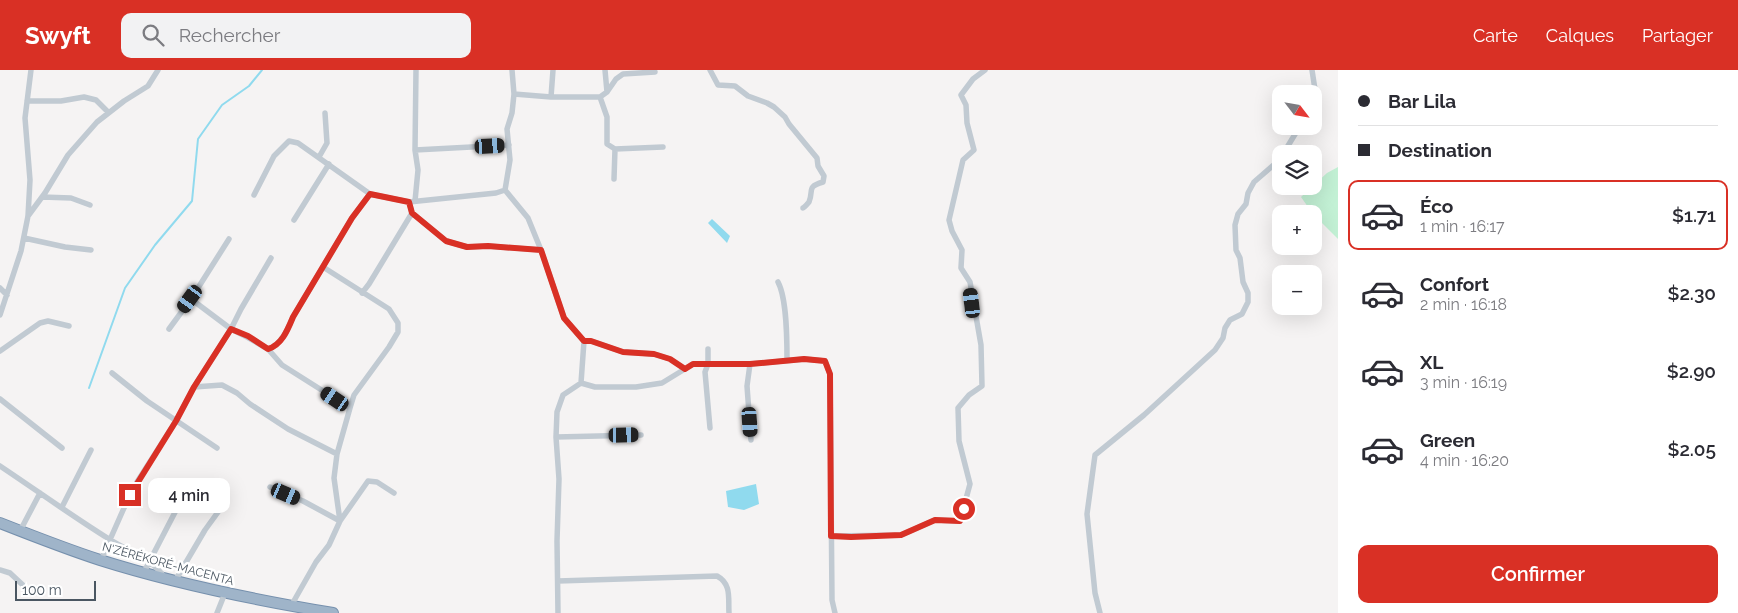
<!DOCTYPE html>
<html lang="fr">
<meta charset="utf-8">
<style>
body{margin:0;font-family:Raleway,sans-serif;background:#f2f2f3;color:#2b2b33;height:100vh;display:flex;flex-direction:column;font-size:19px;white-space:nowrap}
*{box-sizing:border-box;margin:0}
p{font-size:16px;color:#7c7c81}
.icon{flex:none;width:28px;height:28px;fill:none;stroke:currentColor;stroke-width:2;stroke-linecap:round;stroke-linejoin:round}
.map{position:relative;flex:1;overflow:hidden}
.drawer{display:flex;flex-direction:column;background:#fff;width:400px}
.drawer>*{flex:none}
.banner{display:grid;align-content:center;height:110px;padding:0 20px;background:#fff}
.needle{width:32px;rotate:121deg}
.controls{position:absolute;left:1272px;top:15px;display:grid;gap:10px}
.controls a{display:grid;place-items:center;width:50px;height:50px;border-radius:10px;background:#fff;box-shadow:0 5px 20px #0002;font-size:25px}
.scale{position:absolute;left:15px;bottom:12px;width:81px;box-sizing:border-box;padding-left:5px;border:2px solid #4a5661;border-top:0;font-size:14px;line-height:18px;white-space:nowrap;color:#4a5661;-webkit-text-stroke:4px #fff;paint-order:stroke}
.end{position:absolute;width:22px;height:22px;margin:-11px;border:6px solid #d93025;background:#fff;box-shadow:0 0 0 2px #fff}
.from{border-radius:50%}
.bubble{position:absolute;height:35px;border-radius:10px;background:#fff;box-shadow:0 5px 20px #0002;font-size:16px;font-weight:600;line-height:35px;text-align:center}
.car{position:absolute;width:15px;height:30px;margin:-15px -8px;border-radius:6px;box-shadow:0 0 4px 1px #0007;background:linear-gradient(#222 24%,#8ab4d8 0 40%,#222 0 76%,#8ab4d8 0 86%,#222 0)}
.banner b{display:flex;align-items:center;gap:18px;height:48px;font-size:19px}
.banner b+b{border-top:1px solid #e1e1e2}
.banner i{width:12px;height:12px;background:#2b2b33}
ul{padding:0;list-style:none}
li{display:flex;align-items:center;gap:15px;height:70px;margin:0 10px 8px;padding:0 10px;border:2px solid transparent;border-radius:10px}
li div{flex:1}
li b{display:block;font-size:19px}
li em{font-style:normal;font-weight:600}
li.on{border-color:#d93025}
li>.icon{width:45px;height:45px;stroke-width:1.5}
.action{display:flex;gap:10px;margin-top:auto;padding:10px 20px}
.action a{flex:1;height:58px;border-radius:10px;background:#d93025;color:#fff;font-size:20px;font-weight:600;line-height:58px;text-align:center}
header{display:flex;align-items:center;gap:30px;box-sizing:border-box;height:70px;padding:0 25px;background:#d93025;color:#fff}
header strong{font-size:24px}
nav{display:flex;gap:28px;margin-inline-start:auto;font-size:18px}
.search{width:350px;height:45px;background:#f2f2f3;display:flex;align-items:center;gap:12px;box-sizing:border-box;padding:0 18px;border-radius:10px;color:#7c7c81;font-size:19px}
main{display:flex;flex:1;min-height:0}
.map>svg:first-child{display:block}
.green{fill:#c3f1d5}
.water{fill:#90daee}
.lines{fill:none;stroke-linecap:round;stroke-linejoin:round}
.stream{stroke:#90daee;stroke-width:2}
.trunk-casing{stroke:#7690ad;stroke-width:12}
.minor{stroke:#c1cad2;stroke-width:5.5}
.trunk{stroke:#9fb4c9;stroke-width:10}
.route{stroke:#d93025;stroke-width:6}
.labels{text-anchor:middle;stroke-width:5;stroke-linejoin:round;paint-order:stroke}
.street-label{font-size:12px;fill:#4a5661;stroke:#fff}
</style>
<header>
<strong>Swyft</strong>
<div class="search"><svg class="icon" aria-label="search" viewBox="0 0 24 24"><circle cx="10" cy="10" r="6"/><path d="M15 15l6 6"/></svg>Rechercher</div>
<nav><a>Carte</a><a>Calques</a><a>Partager</a></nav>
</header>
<main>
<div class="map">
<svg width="1338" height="543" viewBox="0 0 1338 543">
<rect width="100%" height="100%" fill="#f5f3f3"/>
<path class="green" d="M 1338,97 L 1338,169 L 1313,144 L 1301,127 L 1327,103 Z"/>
<path class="water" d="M 712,149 L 730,166 L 727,173 L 708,153 Z
M 756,414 L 759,434 L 744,440 L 728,437 L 726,421 Z"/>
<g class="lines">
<path class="stream" d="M 89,318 L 125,218 L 155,175 L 192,131 L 198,69 L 222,35 L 249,16 L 262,0"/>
<g class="trunk-casing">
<path id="trunk" d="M 0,453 C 33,466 66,479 100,490 C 176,514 255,530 333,543"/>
</g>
<path class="minor" d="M 605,0 L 607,22
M 710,0 L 718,15 L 735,16 L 748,26 L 767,33 L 774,37 L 785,47 L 789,54 L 817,88 L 818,96 L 824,106 L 823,112 C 806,117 814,120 809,132 C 809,132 804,138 803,138
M 1312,0 L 1316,26 L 1314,31
M 514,24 L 551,27 L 600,27 L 607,22 L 616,9 L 623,4 L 655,2
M 551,27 L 553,0
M 600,27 L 607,47 L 607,74 L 615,79 L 614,109
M 27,31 L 61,31 L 84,27 L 96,30 L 108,42
M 615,79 L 663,77
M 415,80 L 509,75
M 1283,84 L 1300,56
M 319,87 L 327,73 L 325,43
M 505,120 L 510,90 L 507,59 L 512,43 L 514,24 L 512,0
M 254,125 L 274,86 L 289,71 L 298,73 L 370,124
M 42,127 L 71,128 L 90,135
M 415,131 L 418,100 L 415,80 L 416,0
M 409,132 L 412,143 L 446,171 L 467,177 L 488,176 L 541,180
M 28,146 L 45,123 L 68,85 L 97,52 L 124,31 L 148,16 L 158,0
M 294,150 L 329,94
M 24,168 L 65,177 L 91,180
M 229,169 L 191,229 L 231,259 L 241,239 L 271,188
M 323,197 L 389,239 L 398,253 L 398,262 L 389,277 L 354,325 L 350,338 L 337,384 L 334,408 L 340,451
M 778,212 C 787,229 787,270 787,290
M 0,218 L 7,225
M 362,223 L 369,214 L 412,143
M 0,245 L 21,181 L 28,146 L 30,110 L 25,48 L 31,0
M 169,259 L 191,229
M 584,271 L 591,271 L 623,282 L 654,284 L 670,289 L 685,299
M 268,279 L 282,295 L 350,338
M 708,279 L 708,294 L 705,302 L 710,358
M 0,281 L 40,253 L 48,251 L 69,256
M 750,294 L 747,316 L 751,370
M 112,303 L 147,331 L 217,378
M 581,313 L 595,317 L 636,317 L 662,313 L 693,294 L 750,294 L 805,289 L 825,291 L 830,304 L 832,530 L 835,543
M 194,317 L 222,315 L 237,323 L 250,334 L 288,359 L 337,384
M 0,329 L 62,378
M 556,367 L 641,365
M 0,396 C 36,420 72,446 109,469 C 131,483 148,485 165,508
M 270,417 L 303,431 L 340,451 L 329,475 L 316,492 L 291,536
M 62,437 L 91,380
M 340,451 L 368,411 L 377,412 L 394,423
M 20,461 L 40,423
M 831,466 L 901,465 L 935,450 L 960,451 L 970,414 L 959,371 L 958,338 L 969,325 L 982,316 L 981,275 L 970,212 L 961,198 L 962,180 L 952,161 L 949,150 L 963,90 L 974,80 L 967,53 L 966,35 L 961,25 L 973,9 L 985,0
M 101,490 L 124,438 L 137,412 L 176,351 L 194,317 L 231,259 L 247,267 L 268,279 C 281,275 288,259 293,247 L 352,148 L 370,124 L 409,132 L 496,123 L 505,120 L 528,148 L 541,180 L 564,248 L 584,271 L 581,313 L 563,325 L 557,342 L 556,367 L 559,409 L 557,471 L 558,543
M 0,500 L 10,503 L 25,517
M 144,502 L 185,423
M 175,511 L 205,460 L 226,431
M 558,511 L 717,506 C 732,514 728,529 729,543
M 217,543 L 225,523
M 1100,543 L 1095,523 L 1087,444 L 1095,385 L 1144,345 L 1215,280 L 1223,268 L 1225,258 L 1230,250 L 1242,244 L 1248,232 L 1248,223 L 1243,212 L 1240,188 L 1236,180 L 1235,155 L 1238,144 L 1246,134 L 1248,123 L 1254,112 L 1277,92 L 1281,86"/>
<use href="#trunk" class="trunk"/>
</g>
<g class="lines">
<path class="route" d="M 130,425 L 176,351 L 194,317 L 231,259 L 248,266 L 268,279 C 282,275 288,259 293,247 L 352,148 L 370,124 L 409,132 L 412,143 L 446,171 L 467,177 L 488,176 L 541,180 L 564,248 L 584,271 L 591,271 L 623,282 L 654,284 L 670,289 L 685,299 L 693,294 L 750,294 L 804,289 L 825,291 L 830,304 L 831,466 L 851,467 L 901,465 L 935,450 L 960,451 L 964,439"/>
</g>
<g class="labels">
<g class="street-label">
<text transform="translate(168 494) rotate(15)" y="4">N'ZÉRÉKORÉ-MACENTA</text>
</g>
</g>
</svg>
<div class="controls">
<a><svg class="needle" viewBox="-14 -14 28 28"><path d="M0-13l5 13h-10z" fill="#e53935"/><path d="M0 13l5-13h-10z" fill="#7c7c81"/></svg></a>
<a><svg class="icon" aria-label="layers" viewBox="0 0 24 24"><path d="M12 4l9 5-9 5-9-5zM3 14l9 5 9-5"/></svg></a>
<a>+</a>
<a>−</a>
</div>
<div class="scale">100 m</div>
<i class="end from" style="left:964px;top:439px"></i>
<i class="end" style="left:130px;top:425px"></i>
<div class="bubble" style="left:148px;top:408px;width:82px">4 min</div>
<i class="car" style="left:490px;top:76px;rotate:87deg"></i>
<i class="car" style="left:190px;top:229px;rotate:216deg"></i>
<i class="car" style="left:972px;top:233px;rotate:353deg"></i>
<i class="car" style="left:335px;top:329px;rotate:304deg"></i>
<i class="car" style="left:750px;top:352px;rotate:176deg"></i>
<i class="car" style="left:624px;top:365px;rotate:89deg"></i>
<i class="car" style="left:286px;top:424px;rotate:113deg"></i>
</div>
<section class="drawer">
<div class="banner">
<b><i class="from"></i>Bar Lila</b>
<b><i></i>Destination</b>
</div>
<ul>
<li class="on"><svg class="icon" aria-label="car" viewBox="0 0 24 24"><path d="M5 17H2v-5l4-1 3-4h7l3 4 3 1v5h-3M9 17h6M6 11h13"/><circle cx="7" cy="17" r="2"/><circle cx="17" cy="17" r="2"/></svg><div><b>Éco</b><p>1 min · 16:17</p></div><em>$1.71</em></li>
<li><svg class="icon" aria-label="car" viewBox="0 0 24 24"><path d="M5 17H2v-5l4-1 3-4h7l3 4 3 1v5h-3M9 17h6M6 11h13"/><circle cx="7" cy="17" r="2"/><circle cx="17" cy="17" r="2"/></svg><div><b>Confort</b><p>2 min · 16:18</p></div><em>$2.30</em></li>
<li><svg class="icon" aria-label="car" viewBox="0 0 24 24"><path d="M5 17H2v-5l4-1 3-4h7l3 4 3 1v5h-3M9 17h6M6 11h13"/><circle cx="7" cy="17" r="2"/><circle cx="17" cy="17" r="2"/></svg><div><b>XL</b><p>3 min · 16:19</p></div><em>$2.90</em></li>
<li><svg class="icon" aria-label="car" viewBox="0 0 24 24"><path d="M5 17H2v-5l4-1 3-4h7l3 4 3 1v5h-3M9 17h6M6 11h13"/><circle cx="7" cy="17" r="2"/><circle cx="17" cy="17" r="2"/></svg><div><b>Green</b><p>4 min · 16:20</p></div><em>$2.05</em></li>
</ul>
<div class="action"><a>Confirmer</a></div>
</section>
</main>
